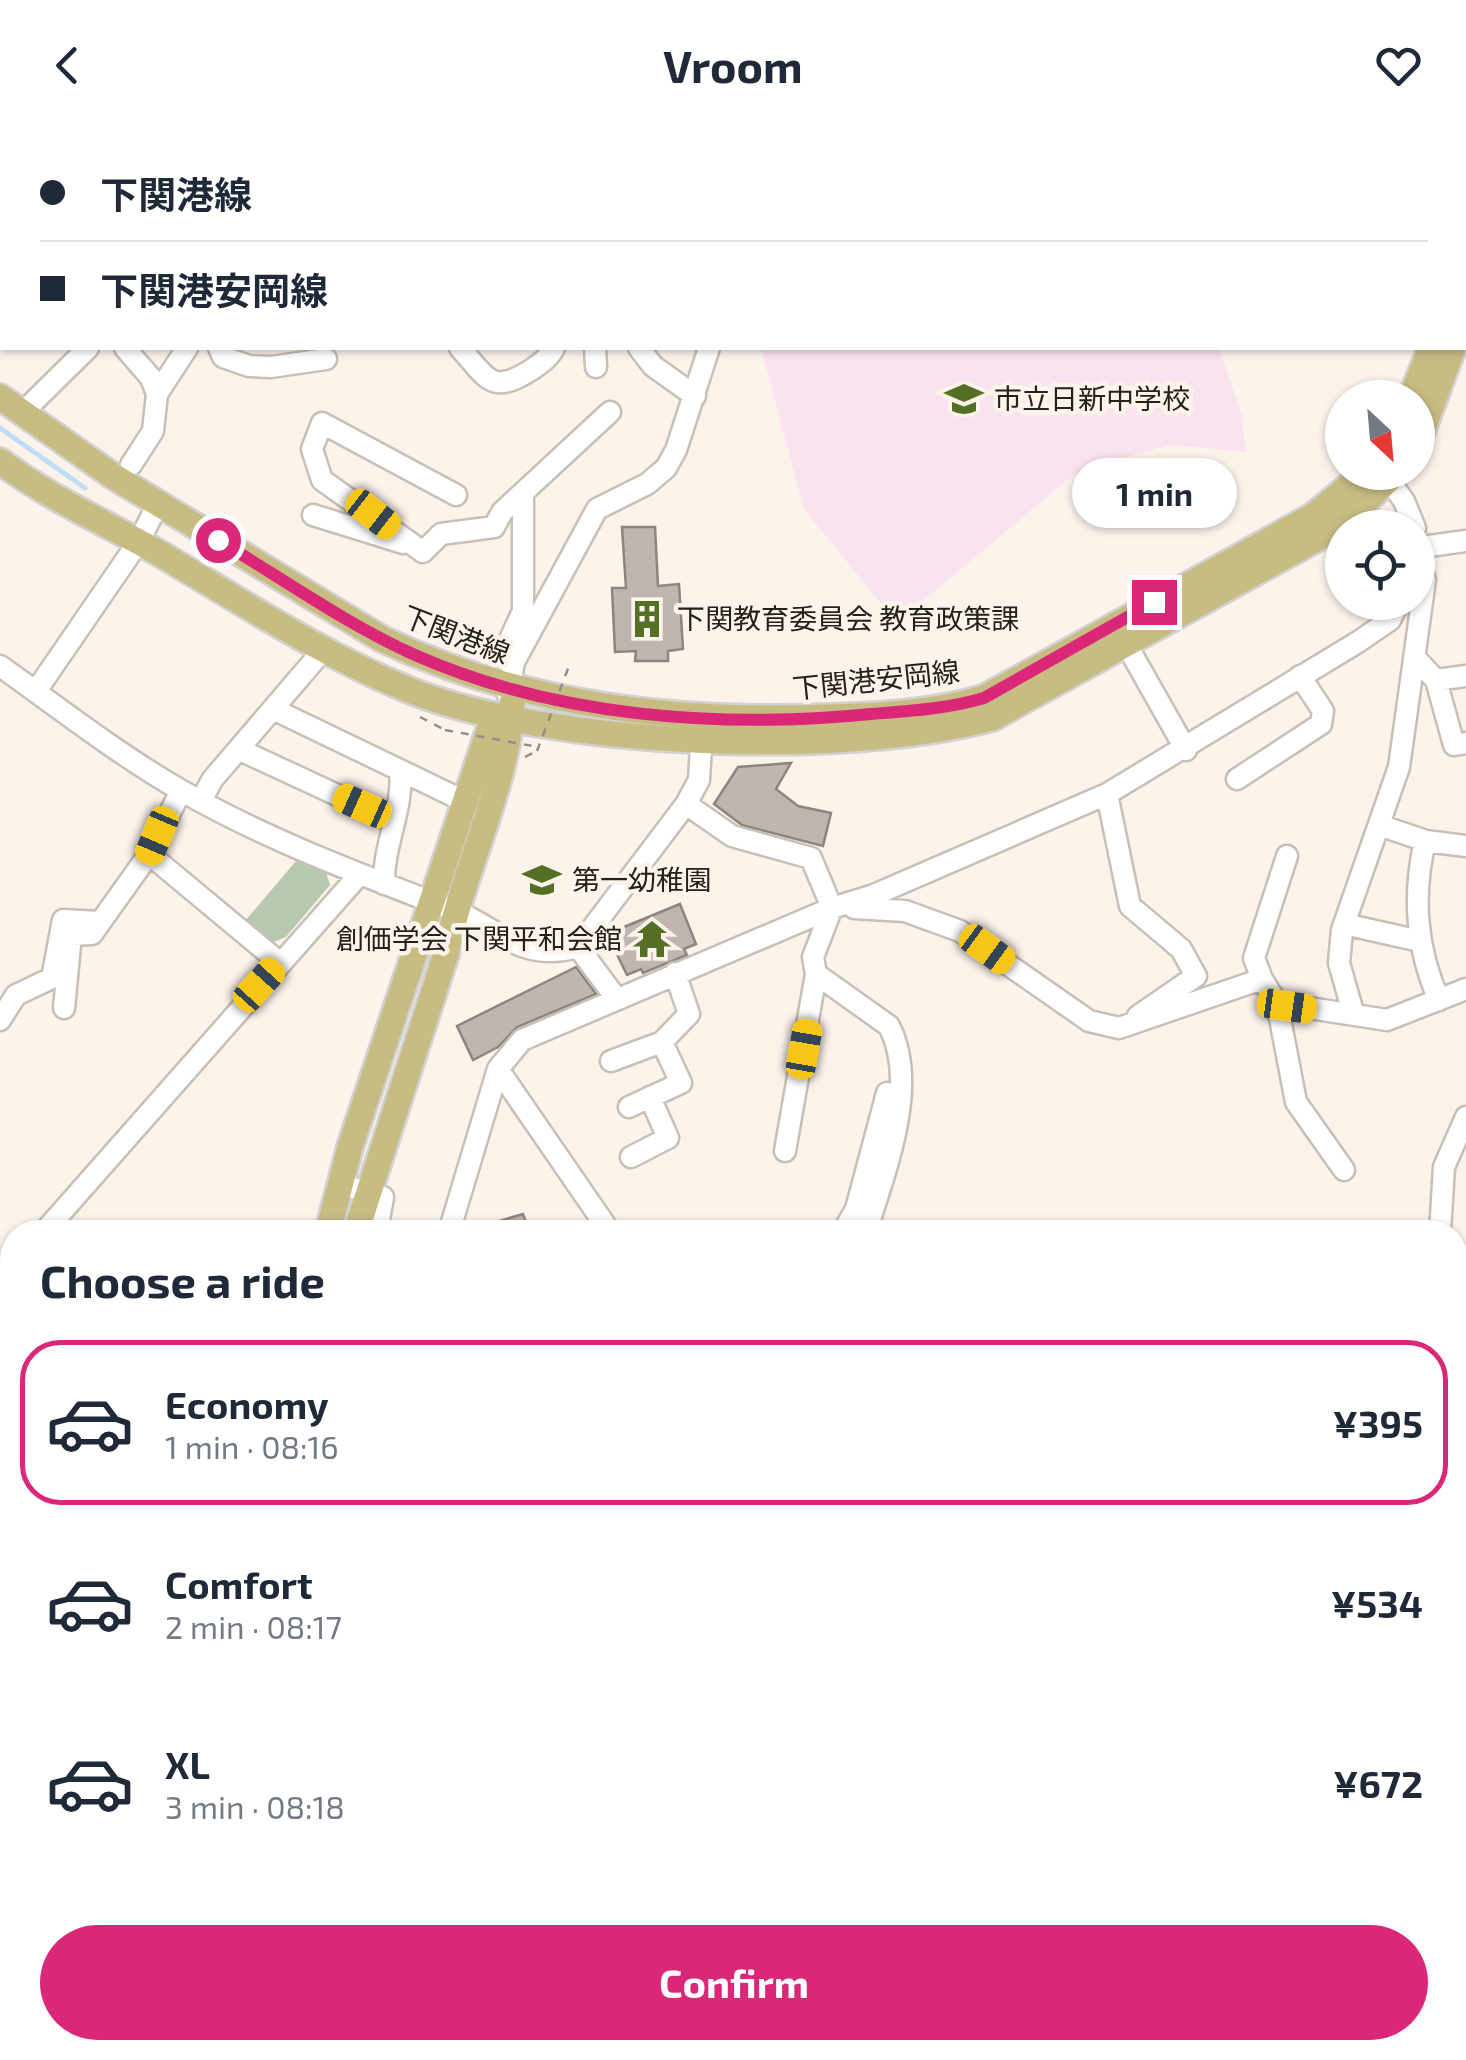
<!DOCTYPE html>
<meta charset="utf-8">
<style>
body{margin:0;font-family:"Exo 2","Noto Sans JP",sans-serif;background:#f2f2f3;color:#1f2937;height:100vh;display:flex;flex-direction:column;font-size:38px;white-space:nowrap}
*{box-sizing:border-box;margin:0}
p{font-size:32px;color:#747a83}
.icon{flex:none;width:55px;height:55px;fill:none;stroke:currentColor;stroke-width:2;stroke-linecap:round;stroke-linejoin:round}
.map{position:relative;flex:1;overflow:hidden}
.details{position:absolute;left:0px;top:1090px;width:1468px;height:840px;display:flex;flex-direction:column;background:#fff;border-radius:40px 40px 0 0;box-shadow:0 2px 8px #0004}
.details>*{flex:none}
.top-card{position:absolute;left:0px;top:0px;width:1468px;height:220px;box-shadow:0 2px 8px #0004;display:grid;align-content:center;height:220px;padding:0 40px;background:#fff}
.needle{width:65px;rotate:154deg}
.fabs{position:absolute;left:1325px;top:250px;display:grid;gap:20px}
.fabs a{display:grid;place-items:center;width:110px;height:110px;border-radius:50%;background:#fff;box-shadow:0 2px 8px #0004;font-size:50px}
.end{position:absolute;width:45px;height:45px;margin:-22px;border:12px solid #db2777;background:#fff;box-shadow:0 0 0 5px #fff}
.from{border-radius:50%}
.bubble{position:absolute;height:70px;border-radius:35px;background:#fff;box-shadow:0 2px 8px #0004;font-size:32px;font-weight:700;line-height:70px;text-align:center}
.car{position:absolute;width:30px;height:60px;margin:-30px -15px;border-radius:12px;box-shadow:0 0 8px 2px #0007;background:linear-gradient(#f5c518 24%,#345 0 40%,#f5c518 0 76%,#345 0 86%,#f5c518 0)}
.top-card b{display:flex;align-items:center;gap:35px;height:95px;font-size:38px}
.top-card b+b{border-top:2px solid #e0e1e3}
.top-card i{width:25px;height:25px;background:#1f2937}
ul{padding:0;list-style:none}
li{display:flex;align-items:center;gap:30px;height:165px;margin:0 20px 15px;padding:0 20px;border:5px solid transparent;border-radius:40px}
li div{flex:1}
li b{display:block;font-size:38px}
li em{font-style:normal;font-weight:700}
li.current{border-color:#db2777}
li>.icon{width:90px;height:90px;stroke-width:1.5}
h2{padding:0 40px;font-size:45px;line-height:120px}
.cta{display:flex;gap:20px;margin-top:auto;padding:20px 40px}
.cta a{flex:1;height:115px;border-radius:60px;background:#db2777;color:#fff;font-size:40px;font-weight:700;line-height:115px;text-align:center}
header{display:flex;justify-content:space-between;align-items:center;height:130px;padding:0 40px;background:#fff;font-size:45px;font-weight:700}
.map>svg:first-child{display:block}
.education{fill:#fae3f0}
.green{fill:#b7cab0}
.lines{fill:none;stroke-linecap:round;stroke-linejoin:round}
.stream{stroke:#bddef6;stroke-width:5}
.building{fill:#bfb7af;stroke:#8d867d;stroke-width:2.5}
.major-tunnel{stroke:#d1c9c2;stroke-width:25;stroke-dasharray:25 12;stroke-linecap:butt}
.minor-casing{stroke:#c8bfb7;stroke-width:25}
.major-casing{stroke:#d3d2d2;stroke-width:30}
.path{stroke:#948e88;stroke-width:2.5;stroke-dasharray:8 8;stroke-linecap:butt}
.minor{stroke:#fff;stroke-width:20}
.major{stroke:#c7bd83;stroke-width:25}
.path-bridge{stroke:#948e88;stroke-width:2.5;stroke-dasharray:8 8;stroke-linecap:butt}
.route{stroke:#db2777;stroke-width:12}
.labels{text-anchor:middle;stroke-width:9;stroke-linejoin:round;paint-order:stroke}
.poi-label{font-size:28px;fill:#24201d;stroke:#fcf3eb;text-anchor:start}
.street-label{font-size:28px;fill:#24201d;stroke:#fcf3eb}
</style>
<header><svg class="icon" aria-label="back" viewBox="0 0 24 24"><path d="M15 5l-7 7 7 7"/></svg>Vroom<svg class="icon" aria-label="heart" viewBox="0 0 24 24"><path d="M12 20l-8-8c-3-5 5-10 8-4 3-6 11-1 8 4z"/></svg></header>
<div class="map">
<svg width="1466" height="1930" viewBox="0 0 1466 1930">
<rect width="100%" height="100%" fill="#fcf3eb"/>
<path class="education" d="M 761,218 L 1219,218 L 1242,285 L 1246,322 L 1172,315 L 1097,334 L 1073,345 L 897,493 L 804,379 Z"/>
<path class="green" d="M 296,731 L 326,742 L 330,755 L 286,807 L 271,813 L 245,791 Z
M 1455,1555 L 1466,1565 L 1466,1930 L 1032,1930 L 1030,1918 L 1455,1918 Z"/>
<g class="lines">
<path class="stream" d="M 0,298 L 85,358"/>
</g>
<path class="building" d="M 622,397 L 655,397 L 658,456 L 679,454 L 683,519 L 668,521 L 668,531 L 635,531 L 636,521 L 615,522 L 612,458 L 626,458 Z
M 791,633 L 776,659 L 798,676 L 831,683 L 823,716 L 742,695 L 714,674 L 738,637 Z
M 680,774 L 696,814 L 684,819 L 687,825 L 643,843 L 641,839 L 627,845 L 607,804 Z
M 576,837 L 596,864 L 517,897 L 498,917 L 473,930 L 457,896 Z
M 523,1084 L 529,1102 L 473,1102 L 472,1099 Z"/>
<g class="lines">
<path class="major-tunnel" d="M 50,1930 L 55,1918
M 134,1930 L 138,1918"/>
<g class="minor-casing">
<path id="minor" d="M 54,0 L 54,2
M 650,0 L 651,2
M 984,0 L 984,2
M 1444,0 L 1447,2
M 266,2 L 267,0
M 332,2 L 333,0
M 448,2 L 453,0
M 1411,2 L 1418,0
M 1465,36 L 1466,35
M 0,49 L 2,50
M 0,156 L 2,157
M 125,218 L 151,248 L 157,264
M 219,218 L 223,227 L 249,236 L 271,237 L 326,229
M 460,218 C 488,249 491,265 531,240 C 541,233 549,228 554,218
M 595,218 L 596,237
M 639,218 L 653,236 L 695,266
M 21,284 L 88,218
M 131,335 L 153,301 L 157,264 L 187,218
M 1383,342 L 1404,371 L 1415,398
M 456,365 L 322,293 L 312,319 L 322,350 L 423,422 L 441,404 L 494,397 L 502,382 L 610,282
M 313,385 L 403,413
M 1422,417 L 1466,411
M 1125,512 L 1186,620
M 1416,529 L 1436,550 L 1454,615 L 1466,613
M 514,532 L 506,518 L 523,481 L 523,366
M 0,536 C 59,578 119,625 182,661 C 267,710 362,745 453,780 C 499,798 520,833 578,817 L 616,868
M 1436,550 L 1466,546
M 36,561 L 139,411 L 158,374
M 508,565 L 514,532 L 597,379 L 647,354 L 666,338 L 676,320 L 709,218
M 275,580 L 464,671
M 240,620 L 393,691
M 1237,649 L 1321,594 L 1323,581 L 1300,546
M 1107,664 L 1130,776 L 1181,819 L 1196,846 L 1138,886
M 201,671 L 212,650 L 324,519
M 686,674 L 732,706 L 811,728 L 832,778 L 813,827 L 816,844 L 889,896 C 920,956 884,1043 866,1102
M 1379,695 L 1426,711 L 1466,716
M 1425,711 C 1412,767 1416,818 1439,870
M 149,724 L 279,832
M 384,754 C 383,715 404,678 400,640
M 854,778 L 905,781 L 960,801 L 1089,891 L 1119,898 L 1262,849 L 1277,873 L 1387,890 L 1466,859
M 1344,794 L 1420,811
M 578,817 L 686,674 L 699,650 L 702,598
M 1262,849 L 1254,828 L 1287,726
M 1277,873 L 1296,972 L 1344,1040
M 64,878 L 71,805 L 92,804 L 149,724 L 181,661
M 1353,882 L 1339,833 L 1342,800 L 1399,637 L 1425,450 L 1419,432
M 0,890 L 16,865 L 52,848 L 63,790 L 100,792
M 611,931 L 662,912
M 498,939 L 610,1102
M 629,977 L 681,953 L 662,912 L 689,884 L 675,843
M 785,1021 L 816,844
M 631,1027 L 668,1008 L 650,967
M 343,1055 L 383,1067 L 377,1102
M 44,1102 L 359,745
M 449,1102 L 498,939 L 522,910 L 832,778 L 874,765 L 1107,664 L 1358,512 L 1390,490 L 1399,472
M 843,1102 L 856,1079 L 887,963
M 1440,1102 L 1444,1037 L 1466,987
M 12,1138 L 1,1151 L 5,1166 L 12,1174
M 0,1252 L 12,1264
M 1455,1278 L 1466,1298
M 1455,1484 L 1466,1445
M 0,1622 L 12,1631
M 1458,1638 L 1466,1635
M 0,1870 L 12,1888
M 95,1918 L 98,1930
M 875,1918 L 890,1930
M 19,1930 L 19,1918
M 775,1930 L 809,1918
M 937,1930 L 949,1918"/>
</g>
<g class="major-casing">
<path id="major" d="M 1465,149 L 1466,147
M 1465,193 L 1466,191
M 0,267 L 113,346 L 382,509 C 522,575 673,593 826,587 C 878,586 933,583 984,568 L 1313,386 L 1366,342
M 1411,268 L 1431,218
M 1418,312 L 1453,218
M 0,331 C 49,368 104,392 157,422 C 239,470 320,524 409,560 C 551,617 844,628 992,588 L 1343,394 L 1396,342
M 328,1102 L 350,1017 L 494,585
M 356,1102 L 446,824 C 462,742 508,655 512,573"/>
</g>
<path class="path" d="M 420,587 L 445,600
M 525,627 L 537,621
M 1455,1206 L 1466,1202"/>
<use href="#minor" class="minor"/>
<use href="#major" class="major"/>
<path class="path-bridge" d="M 445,600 L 538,617
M 537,621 L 569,536"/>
</g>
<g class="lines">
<path class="route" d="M 218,410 C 283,449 346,494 415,525 C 555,587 720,599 871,584 C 909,581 947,579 984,568 L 1154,472"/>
</g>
<defs>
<g id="school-bare" transform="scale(3)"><path d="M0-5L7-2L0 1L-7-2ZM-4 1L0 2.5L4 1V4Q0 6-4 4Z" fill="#537025" stroke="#fcf3eb" stroke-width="2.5" paint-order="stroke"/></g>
<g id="building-bare" transform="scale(3)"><path d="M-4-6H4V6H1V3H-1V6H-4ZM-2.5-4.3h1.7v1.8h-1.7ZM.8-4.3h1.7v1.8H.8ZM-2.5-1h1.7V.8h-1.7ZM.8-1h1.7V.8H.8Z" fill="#537025" stroke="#fcf3eb" stroke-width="2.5" paint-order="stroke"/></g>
<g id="temple-bare" transform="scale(3)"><path d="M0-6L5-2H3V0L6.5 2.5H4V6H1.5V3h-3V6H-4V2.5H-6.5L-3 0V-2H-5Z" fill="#537025" stroke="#fcf3eb" stroke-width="2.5" paint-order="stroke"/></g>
</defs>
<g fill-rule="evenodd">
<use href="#school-bare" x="964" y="269"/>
<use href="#building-bare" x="647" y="489"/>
<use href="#school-bare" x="542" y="750"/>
<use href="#temple-bare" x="652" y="809"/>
</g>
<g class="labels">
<g class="poi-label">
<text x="994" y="279">市立日新中学校</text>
<text x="677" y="499">下関教育委員会 教育政策課</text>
<text x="572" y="760">第一幼稚園</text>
<text x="622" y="819" text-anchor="end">創価学会 下関平和会館</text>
</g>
<g class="street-label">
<text transform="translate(456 505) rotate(21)" y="10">下関港線</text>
<text transform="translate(876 550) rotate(-6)" y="10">下関港安岡線</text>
</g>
</g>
</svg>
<div class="fabs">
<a><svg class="needle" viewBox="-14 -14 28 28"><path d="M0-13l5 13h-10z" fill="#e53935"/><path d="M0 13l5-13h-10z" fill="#747a83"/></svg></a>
<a><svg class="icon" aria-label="locate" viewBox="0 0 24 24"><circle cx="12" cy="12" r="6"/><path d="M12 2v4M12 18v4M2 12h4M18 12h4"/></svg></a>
</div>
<i class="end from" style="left:218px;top:410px"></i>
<i class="end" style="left:1154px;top:472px"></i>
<div class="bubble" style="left:1072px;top:328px;width:165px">1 min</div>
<i class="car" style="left:373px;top:384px;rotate:128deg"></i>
<i class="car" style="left:362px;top:676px;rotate:294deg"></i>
<i class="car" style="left:157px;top:706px;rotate:203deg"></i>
<i class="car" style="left:987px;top:819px;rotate:126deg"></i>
<i class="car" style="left:259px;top:855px;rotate:42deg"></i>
<i class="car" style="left:1287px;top:876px;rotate:98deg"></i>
<i class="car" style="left:804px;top:919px;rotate:10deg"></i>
<div class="top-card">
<b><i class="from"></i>下関港線</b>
<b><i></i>下関港安岡線</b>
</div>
<section class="details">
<h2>Choose a ride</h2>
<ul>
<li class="current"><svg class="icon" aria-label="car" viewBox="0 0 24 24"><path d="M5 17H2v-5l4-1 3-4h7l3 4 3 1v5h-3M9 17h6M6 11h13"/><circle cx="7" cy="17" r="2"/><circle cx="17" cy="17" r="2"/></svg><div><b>Economy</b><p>1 min · 08:16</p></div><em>¥395</em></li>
<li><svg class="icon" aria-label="car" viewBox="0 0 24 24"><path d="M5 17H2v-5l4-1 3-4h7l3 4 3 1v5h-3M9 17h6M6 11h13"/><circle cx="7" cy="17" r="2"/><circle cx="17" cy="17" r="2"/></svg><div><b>Comfort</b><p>2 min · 08:17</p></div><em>¥534</em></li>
<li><svg class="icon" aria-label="car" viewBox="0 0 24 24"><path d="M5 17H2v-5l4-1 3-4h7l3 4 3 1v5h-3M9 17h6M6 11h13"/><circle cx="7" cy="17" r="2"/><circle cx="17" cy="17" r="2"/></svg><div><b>XL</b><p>3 min · 08:18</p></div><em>¥672</em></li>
</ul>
<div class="cta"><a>Confirm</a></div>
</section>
</div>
